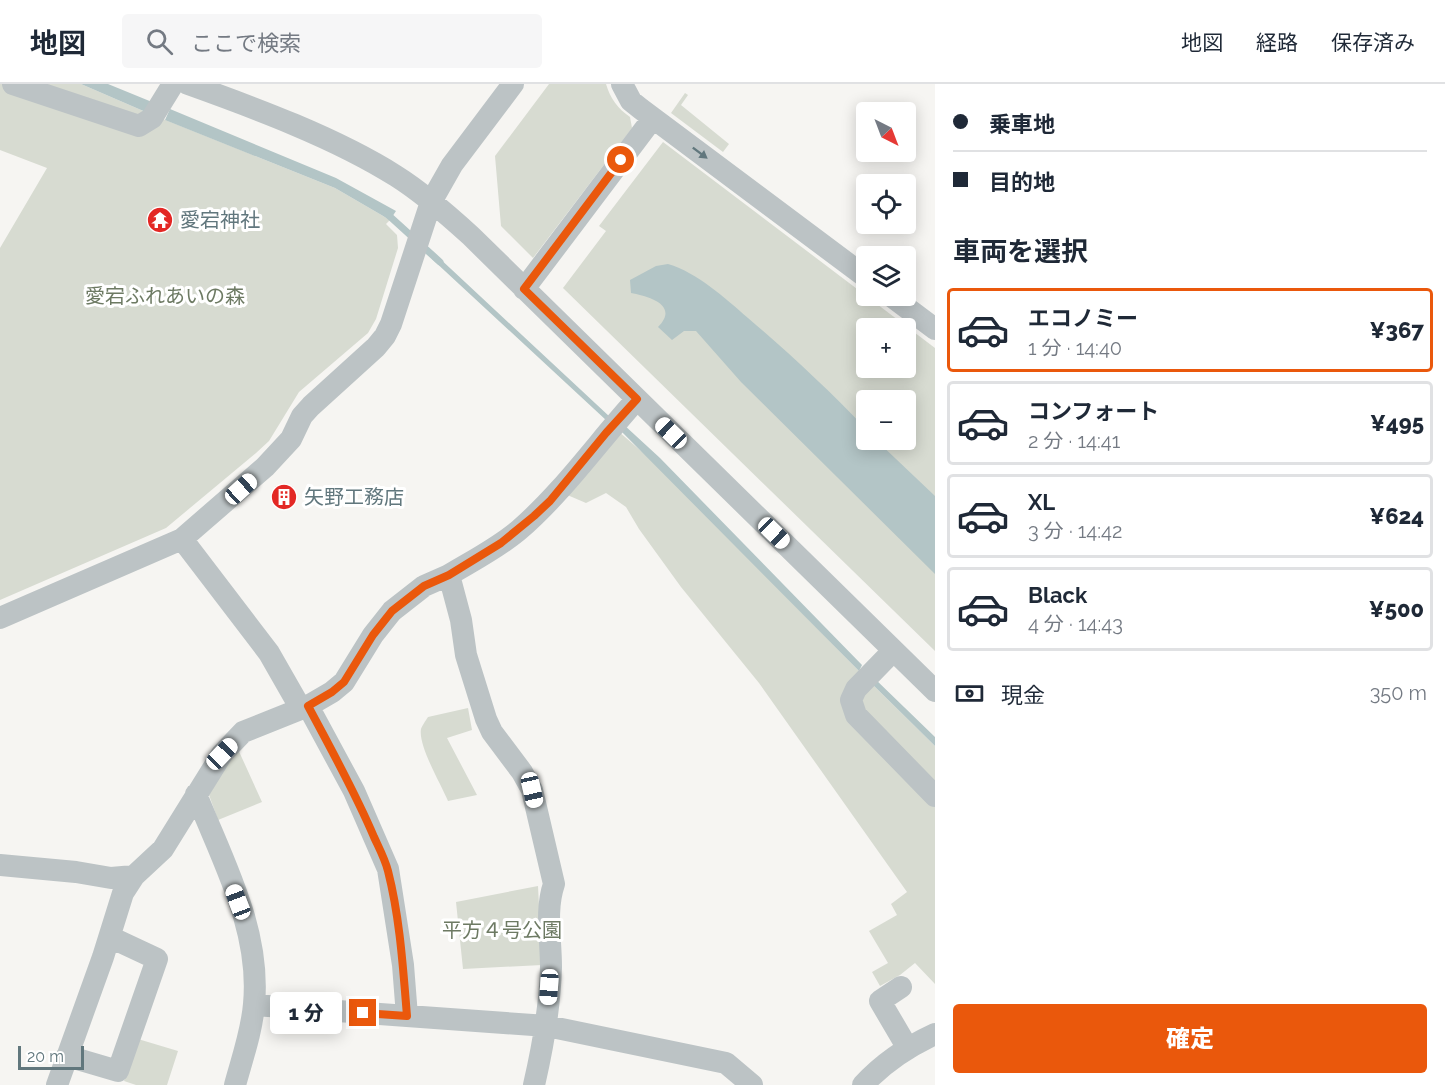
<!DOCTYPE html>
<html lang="ja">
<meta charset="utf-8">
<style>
body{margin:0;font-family:Raleway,"Noto Sans JP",sans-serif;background:#f6f6f7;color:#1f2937;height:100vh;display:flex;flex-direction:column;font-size:22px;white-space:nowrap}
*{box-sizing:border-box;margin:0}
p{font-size:20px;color:#747a83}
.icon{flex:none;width:33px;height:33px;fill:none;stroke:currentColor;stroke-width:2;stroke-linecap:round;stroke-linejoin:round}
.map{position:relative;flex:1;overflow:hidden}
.side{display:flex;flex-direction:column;background:#fff;width:510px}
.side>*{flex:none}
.guide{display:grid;align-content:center;height:132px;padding:0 18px;background:#fff}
.needle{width:39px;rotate:138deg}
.controls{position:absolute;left:856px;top:18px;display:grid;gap:12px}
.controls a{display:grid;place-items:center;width:60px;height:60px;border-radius:6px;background:#fff;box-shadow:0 3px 15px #0003;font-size:30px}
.scale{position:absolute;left:18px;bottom:15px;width:66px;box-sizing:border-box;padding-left:6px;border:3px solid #61777d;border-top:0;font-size:16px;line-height:21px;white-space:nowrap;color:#61777d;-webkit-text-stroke:4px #fff;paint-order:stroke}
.end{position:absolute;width:27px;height:27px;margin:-14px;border:8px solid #ea580c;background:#fff;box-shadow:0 0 0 3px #fff}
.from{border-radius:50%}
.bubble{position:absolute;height:42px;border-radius:6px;background:#fff;box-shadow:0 3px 15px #0003;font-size:20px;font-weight:800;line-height:42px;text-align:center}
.car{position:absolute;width:18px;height:36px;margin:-18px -9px;border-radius:8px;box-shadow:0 0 4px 2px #0007;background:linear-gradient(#fff 24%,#345 0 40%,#fff 0 76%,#345 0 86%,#fff 0)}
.guide b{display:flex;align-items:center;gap:21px;height:57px;font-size:22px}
.guide b+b{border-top:2px solid #e0e1e3}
.guide i{width:15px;height:15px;background:#1f2937}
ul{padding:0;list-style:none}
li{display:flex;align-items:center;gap:18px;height:84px;margin:0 12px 9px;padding:0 6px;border:3px solid #e0e1e3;border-radius:6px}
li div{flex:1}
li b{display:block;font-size:22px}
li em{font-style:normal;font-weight:800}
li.active{border-color:#ea580c}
li>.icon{width:54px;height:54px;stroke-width:1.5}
h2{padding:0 18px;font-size:27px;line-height:72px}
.pay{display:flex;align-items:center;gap:15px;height:66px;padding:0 18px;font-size:22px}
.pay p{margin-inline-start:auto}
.cta{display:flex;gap:12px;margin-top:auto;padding:12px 18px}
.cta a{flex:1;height:69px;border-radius:6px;background:#ea580c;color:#fff;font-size:24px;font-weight:800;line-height:69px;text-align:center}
header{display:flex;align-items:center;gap:36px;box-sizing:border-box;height:84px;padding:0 30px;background:#fff;border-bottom:2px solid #e0e1e3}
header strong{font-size:28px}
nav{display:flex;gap:33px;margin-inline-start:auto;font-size:21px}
.search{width:420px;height:54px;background:#f6f6f7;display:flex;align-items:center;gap:15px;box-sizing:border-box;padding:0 21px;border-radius:6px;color:#747a83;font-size:22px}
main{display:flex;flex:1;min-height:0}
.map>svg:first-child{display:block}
.green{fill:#d7dbd1;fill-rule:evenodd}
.water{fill:#b3c5c6}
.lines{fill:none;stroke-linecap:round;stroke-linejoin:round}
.stream{stroke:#b3c5c6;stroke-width:7}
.minor{stroke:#bcc3c5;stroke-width:22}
.oneway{fill:#61777d}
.route{stroke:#ea580c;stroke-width:8}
.labels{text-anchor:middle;stroke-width:6;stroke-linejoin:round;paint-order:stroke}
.poi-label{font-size:20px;fill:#61777d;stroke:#fff;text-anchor:start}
.park-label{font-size:20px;fill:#6d7a63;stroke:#fff}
</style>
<header>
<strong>地図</strong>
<div class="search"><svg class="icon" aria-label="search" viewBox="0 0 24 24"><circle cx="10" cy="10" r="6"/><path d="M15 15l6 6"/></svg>ここで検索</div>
<nav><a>地図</a><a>経路</a><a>保存済み</a></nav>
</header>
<main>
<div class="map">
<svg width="935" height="1001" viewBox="0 0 935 1001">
<rect width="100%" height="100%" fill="#f6f5f2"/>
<path class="green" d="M 0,0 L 81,0 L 148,29 L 335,104 L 390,136 L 386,140 L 397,151 L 398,164 L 376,235 L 368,249 L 299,308 L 269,357 L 256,369 L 166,444 L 0,516 L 0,164 L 47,84 L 0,66 Z
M 549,0 L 606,0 C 610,14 618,25 630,33 L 632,44 L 533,174 L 501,142 L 495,72 Z
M 685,9 L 688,11 L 681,21 L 729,60 L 723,68 L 671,29 Z
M 663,58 L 935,264 L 935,567 L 563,204 L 606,147 L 599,142 ZM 867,244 L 906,244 L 906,284 L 867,284 ZM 867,316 L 906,316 L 906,356 L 867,356 Z
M 618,347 L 655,379 L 859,587 L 846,613 L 935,720 L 935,900 L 915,879 L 900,891 L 880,902 L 872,888 L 888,879 L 869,847 L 897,831 L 891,820 L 907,808 L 759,599 L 681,503 L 639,445 L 626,423 L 606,409 L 586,419 L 565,410 Z
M 870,598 L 935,662 L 935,703 L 859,621 Z
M 468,624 L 472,646 L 447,654 L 477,711 L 448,717 C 441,700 418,662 421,645 C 422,642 426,636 428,633 Z
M 237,663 L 262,718 L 218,736 L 209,711 Z
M 538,802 L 542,881 L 463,885 L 456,818 Z
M 138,955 L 178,967 L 167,1001 L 136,1001 L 124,997 Z"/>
<path class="water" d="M 81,0 L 108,0 L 152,18 L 148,29 Z
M 170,25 L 336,94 L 396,127 L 390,136 L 335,104 L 165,36 Z
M 436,171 L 610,333 L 607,337 L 432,175 Z
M 668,180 C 698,189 725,214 748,234 C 790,270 829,306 867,346 L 867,356 L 876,356 L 935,412 L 935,490 L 741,298 L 696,247 L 684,247 L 672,256 L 658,243 C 680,221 648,212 631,209 L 630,196 L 656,182 Z
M 623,340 L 660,374 L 862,581 L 859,587 L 619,345 Z
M 873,593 L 935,653 L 935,662 L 870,598 Z"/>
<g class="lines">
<path class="stream" d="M 386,129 L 440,178"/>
<path class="minor" d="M 13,0 L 139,42 L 152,34 L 173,0
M 188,0 C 255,24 336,54 396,92 C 423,109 448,131 471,152 L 935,607
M 622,0 L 631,17 L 641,25 L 867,194
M 524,205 L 653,34
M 891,212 L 935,245
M 182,455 L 269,569 L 301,625
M 449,491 C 472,477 498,464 519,446 C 563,408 598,358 637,315
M 0,534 L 182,455 L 265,383 L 291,355 L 302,332 L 311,322 L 376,263 L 385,252 L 391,240 L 431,118 L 452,81 L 513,0
M 893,567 L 856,605 L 851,616 L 856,631 L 935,712
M 308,622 L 354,707 L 388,785 L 403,881 L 407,932
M 196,710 C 223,778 261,846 254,920 C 252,947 242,975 235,1001
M 0,781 L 76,788 L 111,794 L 134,792
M 901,903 L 880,917 L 907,963
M 254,921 L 547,942 L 726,979 L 752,1001
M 67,972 L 118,987 L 157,875 L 110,853
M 57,1001 L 103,873 L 123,809 L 134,792 L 163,765 L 222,670 L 243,648 L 308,622 L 332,608 L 344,598 L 373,551 L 392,527 L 424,502 L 449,491 L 461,536 L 466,571 L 486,635 L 492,648 L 522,688 L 532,706 L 554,800 C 545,826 551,855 551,883 C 550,923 543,962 534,1001
M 863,1001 C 884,978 907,963 935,950"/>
</g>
<defs><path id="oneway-solid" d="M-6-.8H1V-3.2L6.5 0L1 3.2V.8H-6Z" transform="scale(1.5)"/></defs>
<use class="oneway" href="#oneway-solid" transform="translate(700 69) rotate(37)"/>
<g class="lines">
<path class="route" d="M 363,929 L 407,932 C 403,884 400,834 388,787 C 385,775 379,764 374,753 C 355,708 331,665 308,622 L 332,608 L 344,598 L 373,551 L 392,527 L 424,502 L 449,491 L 501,459 L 534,432 L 550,417 L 606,349 L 637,315 L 524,205 L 621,76"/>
</g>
<defs>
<g id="temple-disc" transform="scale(1.35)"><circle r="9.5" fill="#e32825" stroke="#fff"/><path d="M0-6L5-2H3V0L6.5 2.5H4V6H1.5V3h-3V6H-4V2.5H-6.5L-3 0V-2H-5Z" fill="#fff"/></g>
<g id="building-disc" transform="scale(1.35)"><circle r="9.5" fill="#e32825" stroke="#fff"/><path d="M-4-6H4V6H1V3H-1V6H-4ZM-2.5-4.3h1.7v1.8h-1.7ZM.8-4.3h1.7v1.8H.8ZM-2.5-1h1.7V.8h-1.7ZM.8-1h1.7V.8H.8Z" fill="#fff"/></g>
</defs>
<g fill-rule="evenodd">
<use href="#temple-disc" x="160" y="136"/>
<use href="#building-disc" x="284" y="413"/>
</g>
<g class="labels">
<g class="poi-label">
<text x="180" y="143">愛宕神社</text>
<text x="304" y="420">矢野工務店</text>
</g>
<g class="park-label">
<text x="165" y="219">愛宕ふれあいの森</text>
<text x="502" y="853">平方４号公園</text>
</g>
</g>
</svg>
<div class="controls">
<a><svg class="needle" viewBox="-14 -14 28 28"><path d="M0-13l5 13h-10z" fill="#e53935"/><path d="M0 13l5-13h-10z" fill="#747a83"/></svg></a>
<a><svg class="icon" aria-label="locate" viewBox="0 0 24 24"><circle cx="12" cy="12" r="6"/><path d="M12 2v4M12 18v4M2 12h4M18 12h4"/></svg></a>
<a><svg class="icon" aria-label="layers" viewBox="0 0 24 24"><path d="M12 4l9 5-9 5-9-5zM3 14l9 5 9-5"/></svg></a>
<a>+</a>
<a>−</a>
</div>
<div class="scale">20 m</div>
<i class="end from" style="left:621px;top:76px"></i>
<i class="end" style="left:363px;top:929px"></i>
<div class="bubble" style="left:270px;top:908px;width:72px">1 分</div>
<i class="car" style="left:671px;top:349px;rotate:314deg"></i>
<i class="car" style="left:241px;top:405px;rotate:48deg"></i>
<i class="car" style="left:774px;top:449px;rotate:134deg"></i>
<i class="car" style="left:222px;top:670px;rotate:44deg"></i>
<i class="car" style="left:532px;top:706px;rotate:167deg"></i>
<i class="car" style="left:238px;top:818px;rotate:339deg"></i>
<i class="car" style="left:549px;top:903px;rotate:184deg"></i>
</div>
<section class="side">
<div class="guide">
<b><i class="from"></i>乗車地</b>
<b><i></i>目的地</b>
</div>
<h2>車両を選択</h2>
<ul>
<li class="active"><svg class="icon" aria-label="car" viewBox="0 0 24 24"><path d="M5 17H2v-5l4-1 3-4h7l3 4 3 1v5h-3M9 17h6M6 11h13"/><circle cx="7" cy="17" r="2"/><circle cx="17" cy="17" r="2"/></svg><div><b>エコノミー</b><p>1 分 · 14:40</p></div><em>¥367</em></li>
<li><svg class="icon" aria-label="car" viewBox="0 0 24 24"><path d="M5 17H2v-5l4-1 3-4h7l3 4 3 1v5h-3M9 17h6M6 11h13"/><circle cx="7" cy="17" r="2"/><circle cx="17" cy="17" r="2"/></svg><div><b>コンフォート</b><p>2 分 · 14:41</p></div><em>¥495</em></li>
<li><svg class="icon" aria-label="car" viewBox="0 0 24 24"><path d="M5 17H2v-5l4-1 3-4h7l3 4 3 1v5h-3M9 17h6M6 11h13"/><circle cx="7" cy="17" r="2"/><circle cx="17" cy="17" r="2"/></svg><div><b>XL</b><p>3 分 · 14:42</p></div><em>¥624</em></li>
<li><svg class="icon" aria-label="car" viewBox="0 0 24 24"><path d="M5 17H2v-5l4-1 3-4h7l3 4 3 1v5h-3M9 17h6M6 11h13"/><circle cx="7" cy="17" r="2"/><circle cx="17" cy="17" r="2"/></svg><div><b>Black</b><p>4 分 · 14:43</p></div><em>¥500</em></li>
</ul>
<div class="pay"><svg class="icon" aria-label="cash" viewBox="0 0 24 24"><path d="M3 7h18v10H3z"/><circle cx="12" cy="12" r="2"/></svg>現金<p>350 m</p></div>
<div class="cta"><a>確定</a></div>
</section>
</main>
